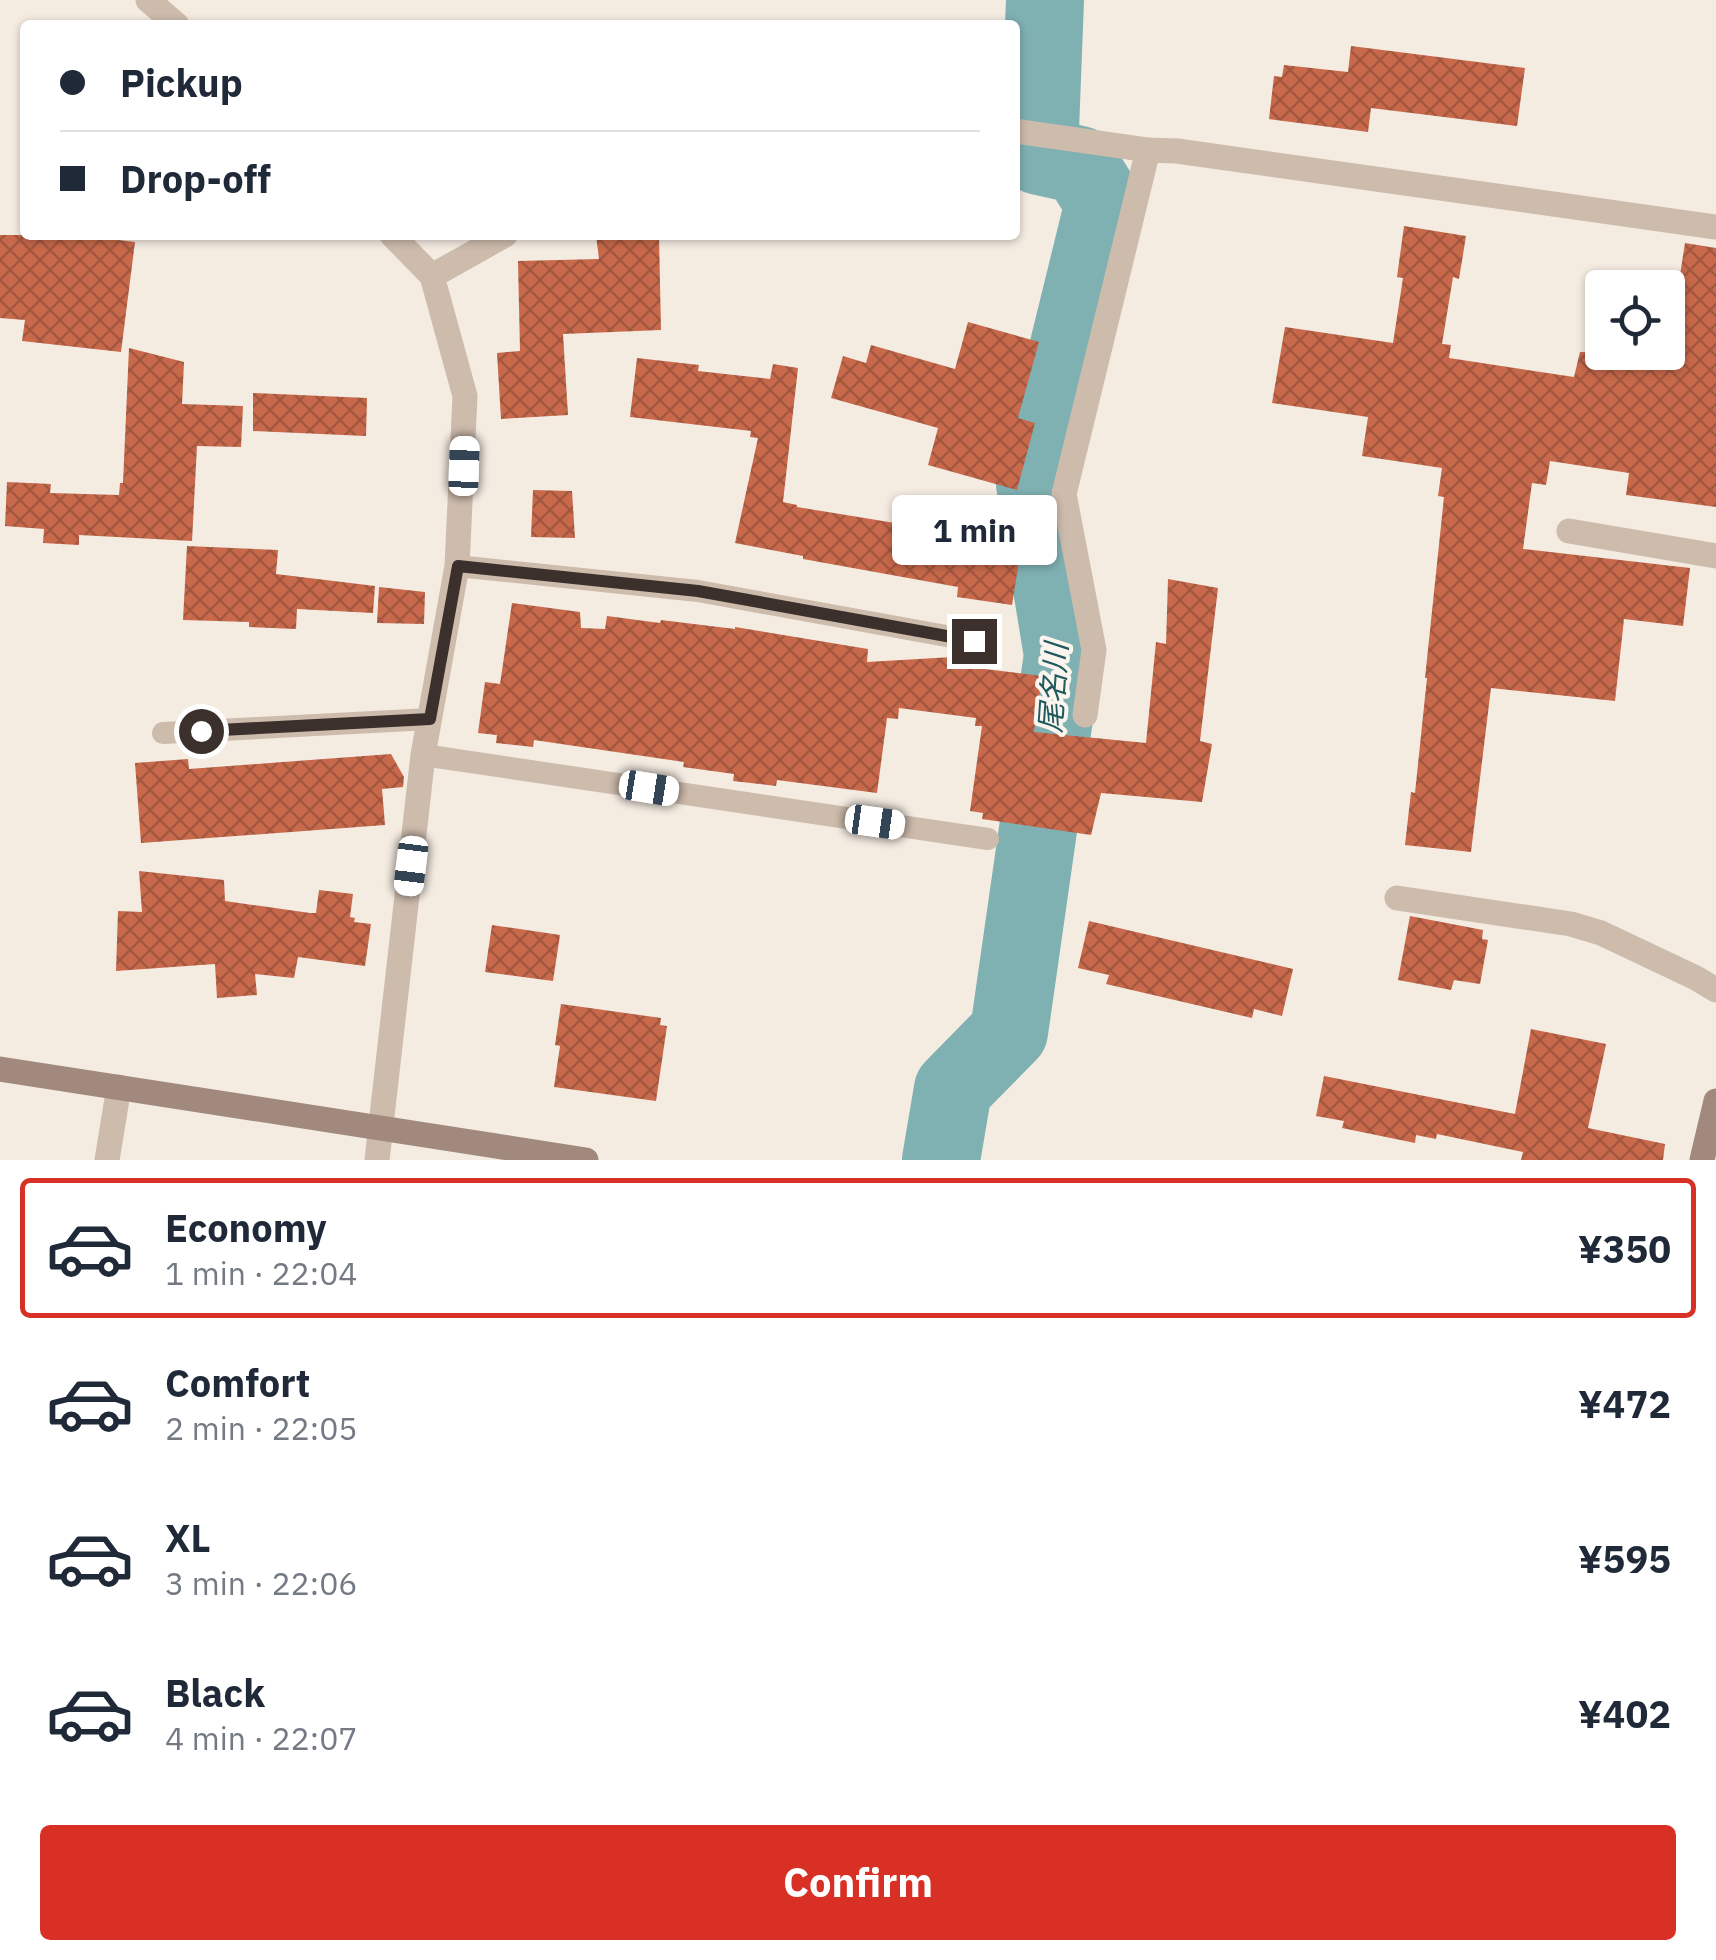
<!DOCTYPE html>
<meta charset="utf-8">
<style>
body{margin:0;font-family:"IBM Plex Sans","Noto Sans JP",sans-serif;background:#f2f2f3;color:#1f2937;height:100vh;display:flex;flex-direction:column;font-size:38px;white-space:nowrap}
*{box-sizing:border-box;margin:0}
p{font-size:32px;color:#747a83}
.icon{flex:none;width:55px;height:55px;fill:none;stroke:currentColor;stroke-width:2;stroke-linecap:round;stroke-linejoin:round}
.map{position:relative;height:1160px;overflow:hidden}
.side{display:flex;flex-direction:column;background:#fff;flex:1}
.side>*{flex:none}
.hud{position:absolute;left:20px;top:20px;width:1000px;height:220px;border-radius:10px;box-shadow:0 2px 8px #0004;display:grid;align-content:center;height:220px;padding:0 40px;background:#fff}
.controls{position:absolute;left:1585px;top:270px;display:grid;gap:20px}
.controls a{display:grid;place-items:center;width:100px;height:100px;border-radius:10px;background:#fff;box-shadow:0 2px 8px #0004;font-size:50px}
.end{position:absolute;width:45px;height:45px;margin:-22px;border:12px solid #3b302b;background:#fff;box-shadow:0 0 0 5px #fff}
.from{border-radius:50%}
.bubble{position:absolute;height:70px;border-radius:10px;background:#fff;box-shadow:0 2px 8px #0004;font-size:32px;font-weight:700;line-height:70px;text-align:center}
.car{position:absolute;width:30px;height:60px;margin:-30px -15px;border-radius:12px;box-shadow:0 0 8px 2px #0007;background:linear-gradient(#fff 24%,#345 0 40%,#fff 0 76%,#345 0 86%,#fff 0)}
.hud b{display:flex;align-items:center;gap:35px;height:95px;font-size:38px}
.hud b+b{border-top:2px solid #e0e1e3}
.hud i{width:25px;height:25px;background:#1f2937}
ul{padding:18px 0 0;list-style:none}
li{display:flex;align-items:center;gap:30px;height:140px;margin:0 20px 15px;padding:0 20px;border:5px solid transparent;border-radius:10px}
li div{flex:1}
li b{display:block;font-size:38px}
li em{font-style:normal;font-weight:700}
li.on{border-color:#d93025}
li>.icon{width:90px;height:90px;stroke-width:1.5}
.primary-button{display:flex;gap:20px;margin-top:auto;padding:20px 40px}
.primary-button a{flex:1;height:115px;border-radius:10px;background:#d93025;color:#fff;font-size:40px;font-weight:700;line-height:115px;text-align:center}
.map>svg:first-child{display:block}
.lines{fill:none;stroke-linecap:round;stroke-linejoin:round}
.river{stroke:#7fb0b2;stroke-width:78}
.building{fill:url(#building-cross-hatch)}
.lane{stroke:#cdbbac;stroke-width:22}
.street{stroke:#cdbbac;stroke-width:25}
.secondary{stroke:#a18a7d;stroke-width:25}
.route{stroke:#3b302b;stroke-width:12}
.labels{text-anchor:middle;stroke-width:8;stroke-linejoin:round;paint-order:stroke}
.water-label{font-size:30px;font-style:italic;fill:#1f5a5e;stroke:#fbf5ee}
</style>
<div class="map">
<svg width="1716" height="1160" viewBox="0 0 1716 1160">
<defs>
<pattern id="building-cross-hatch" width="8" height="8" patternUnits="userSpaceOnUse" patternTransform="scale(2.5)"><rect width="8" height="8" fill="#c8694b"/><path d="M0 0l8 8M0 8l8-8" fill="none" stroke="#a4573f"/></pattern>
</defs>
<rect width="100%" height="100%" fill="#f4ebe1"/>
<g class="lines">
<path class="river" d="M 941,1160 L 953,1089 L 1009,1032 L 1063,655 L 1035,484 L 1104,203 L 1080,165 L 1039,156 L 1045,0"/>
</g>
<path class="building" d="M 1351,46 L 1525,68 L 1517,126 L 1371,108 L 1368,132 L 1269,119 L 1274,76 L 1282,77 L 1284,65 L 1348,72 Z
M 1404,226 L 1466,236 L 1459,279 L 1453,277 L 1442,344 L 1451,345 L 1449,358 L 1574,377 L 1580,352 L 1668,352 L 1685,243 L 1716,248 L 1716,507 L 1626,495 L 1629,473 L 1550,461 L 1546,485 L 1532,483 L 1523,549 L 1690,568 L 1683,626 L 1624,619 L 1615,701 L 1491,688 L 1471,852 L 1405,845 L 1411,792 L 1415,793 L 1427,678 L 1425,678 L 1444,497 L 1438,496 L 1442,468 L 1362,456 L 1368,417 L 1272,403 L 1285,327 L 1393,343 L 1403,278 L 1397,277 Z
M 0,235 L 110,235 L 110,239 L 135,242 L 121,352 L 22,341 L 25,320 L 0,318 Z
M 596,235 L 659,235 L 661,330 L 563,334 L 568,415 L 501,419 L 497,353 L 520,351 L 518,261 L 599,259 Z
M 968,322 L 1039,342 L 1018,418 L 1035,423 L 1017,490 L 928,465 L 938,428 L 831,398 L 843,356 L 866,363 L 871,345 L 955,369 Z
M 129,348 L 184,362 L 182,404 L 243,406 L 241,447 L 197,446 L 192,541 L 79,535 L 79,545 L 43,543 L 44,529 L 5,526 L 7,482 L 51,484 L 50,493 L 119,495 L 120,483 L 123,483 Z
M 637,358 L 699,365 L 698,371 L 770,379 L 773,364 L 798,368 L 783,502 L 797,505 L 797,507 L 938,530 L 936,541 L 1020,555 L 1012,605 L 957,597 L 958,587 L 803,559 L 803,556 L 735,543 L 758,438 L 750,437 L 751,431 L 630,417 Z
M 253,393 L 367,398 L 366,436 L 253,431 Z
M 533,490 L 572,491 L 575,538 L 531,537 Z
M 187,546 L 278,550 L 276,574 L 375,586 L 373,613 L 297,609 L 296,629 L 249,627 L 249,622 L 183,620 Z
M 1168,579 L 1218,588 L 1200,741 L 1212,744 L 1202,802 L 1101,793 L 1091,835 L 982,819 L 983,813 L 970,811 L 982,726 L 975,726 L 976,718 L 899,708 L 898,719 L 887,718 L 877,793 L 777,780 L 776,786 L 733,781 L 734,774 L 683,767 L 684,762 L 534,740 L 533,747 L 496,743 L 497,735 L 478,733 L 485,682 L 500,684 L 512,603 L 580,612 L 581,628 L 605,629 L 607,616 L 660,623 L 661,620 L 735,629 L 735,627 L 868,649 L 867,662 L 970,656 L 968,667 L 1042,676 L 1034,732 L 1146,743 L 1156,642 L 1166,644 Z
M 379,587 L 425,592 L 424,624 L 377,623 Z
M 391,754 L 404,777 L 403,787 L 382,789 L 385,825 L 141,843 L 135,763 L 188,759 L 189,769 Z
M 139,871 L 224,880 L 225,901 L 310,913 L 316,913 L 319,890 L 353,894 L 350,917 L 355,918 L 354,922 L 371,924 L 365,966 L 298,957 L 294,978 L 255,974 L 257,995 L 217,998 L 215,964 L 116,971 L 118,911 L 142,912 Z
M 1410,916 L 1483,930 L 1482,939 L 1488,940 L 1480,984 L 1454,980 L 1451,990 L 1398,980 Z
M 1089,921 L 1293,969 L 1282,1016 L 1254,1009 L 1252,1018 L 1106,984 L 1109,975 L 1078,968 Z
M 492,925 L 560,935 L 553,981 L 485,972 Z
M 561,1004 L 661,1018 L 660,1025 L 667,1026 L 656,1101 L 554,1087 L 560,1046 L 555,1045 Z
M 1531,1029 L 1606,1044 L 1588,1128 L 1665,1144 L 1663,1160 L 1521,1160 L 1523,1152 L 1437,1134 L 1436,1139 L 1416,1135 L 1415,1143 L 1342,1128 L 1344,1121 L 1316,1116 L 1324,1076 L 1515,1114 Z"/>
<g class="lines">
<path class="lane" d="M 457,566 L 698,591 L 974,641
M 163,733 L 430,719
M 423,755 L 988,839"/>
<path class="street" d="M 148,0 L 177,25
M 1015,131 L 1148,150 L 1177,151 L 1716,227
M 432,276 L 505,235
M 1569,531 L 1716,556
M 1085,715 L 1094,650 L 1064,494 L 1148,150
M 1397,898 L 1571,924 L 1601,933 L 1696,978 L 1716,990
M 107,1160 L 119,1087
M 377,1160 L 423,755 L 457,566 L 465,396 L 432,276 L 392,235"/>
<path class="secondary" d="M 0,1069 L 586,1160
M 1702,1160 L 1716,1101"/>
</g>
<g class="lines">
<path class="route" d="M 201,731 L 430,719 L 458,566 L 698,591 L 974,641"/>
</g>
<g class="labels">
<g class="water-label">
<text transform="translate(1054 688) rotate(-86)" y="10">尾名川</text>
</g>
</g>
</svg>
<div class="controls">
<a><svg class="icon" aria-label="locate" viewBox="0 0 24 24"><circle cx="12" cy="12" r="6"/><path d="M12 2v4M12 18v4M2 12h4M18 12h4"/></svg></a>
</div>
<i class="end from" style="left:201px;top:731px"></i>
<i class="end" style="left:974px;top:641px"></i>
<div class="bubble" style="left:892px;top:495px;width:165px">1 min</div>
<i class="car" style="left:464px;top:466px;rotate:2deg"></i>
<i class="car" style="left:649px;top:788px;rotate:99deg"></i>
<i class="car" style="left:875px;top:822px;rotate:98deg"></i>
<i class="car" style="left:411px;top:866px;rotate:187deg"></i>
<div class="hud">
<b><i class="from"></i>Pickup</b>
<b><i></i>Drop-off</b>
</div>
</div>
<section class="side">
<ul>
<li class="on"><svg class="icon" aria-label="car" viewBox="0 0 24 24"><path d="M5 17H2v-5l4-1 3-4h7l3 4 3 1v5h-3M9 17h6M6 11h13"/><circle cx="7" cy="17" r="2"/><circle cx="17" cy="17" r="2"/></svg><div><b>Economy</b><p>1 min · 22:04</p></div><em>¥350</em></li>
<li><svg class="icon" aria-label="car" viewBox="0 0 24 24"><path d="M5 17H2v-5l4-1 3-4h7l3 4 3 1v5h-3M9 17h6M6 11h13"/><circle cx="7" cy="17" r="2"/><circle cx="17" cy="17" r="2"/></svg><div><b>Comfort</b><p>2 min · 22:05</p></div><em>¥472</em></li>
<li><svg class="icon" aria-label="car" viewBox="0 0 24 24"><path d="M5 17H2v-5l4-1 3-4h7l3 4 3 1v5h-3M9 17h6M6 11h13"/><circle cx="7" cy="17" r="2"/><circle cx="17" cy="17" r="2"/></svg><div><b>XL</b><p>3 min · 22:06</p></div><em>¥595</em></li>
<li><svg class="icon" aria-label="car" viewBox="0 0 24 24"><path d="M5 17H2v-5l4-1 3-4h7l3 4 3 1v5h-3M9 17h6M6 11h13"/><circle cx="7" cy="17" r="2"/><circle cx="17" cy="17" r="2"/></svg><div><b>Black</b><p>4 min · 22:07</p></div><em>¥402</em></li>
</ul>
<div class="primary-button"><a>Confirm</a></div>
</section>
